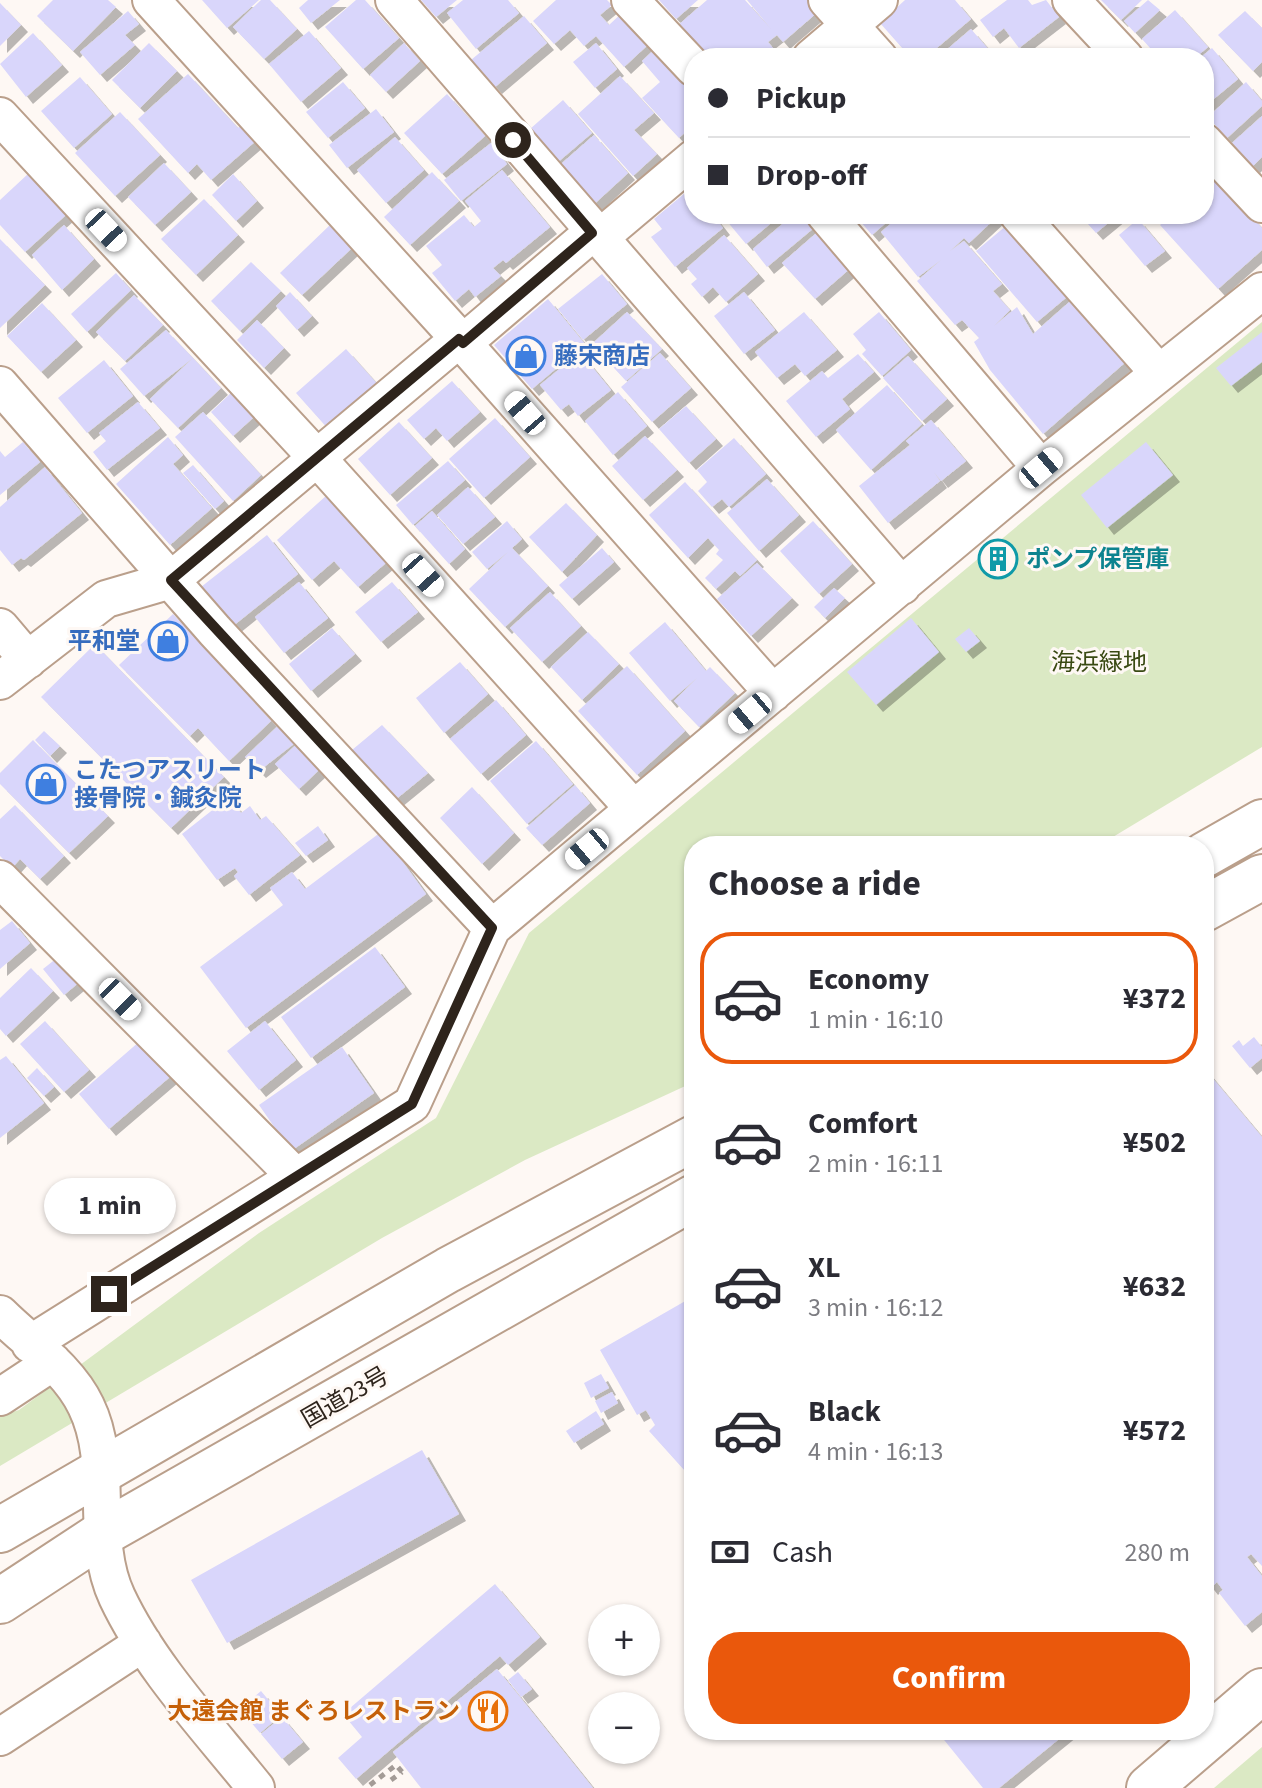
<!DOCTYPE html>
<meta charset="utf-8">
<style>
body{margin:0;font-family:"Source Sans 3","Noto Sans JP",sans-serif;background:#f7f7f7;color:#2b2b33;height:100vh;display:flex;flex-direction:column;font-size:30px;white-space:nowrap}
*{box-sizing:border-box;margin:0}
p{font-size:26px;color:#7c7c81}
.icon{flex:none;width:44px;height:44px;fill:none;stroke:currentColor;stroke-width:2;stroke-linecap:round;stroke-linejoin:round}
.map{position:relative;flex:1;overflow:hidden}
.side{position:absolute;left:684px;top:836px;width:530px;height:904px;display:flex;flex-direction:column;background:#fff;border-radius:32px;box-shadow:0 2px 6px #0004}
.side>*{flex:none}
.banner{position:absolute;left:684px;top:48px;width:530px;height:176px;border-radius:32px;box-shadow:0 2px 6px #0004;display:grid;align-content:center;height:176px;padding:0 24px;background:#fff}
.buttons{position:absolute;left:588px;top:1604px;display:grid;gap:16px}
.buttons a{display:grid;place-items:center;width:72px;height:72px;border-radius:50%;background:#fff;box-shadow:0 2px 6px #0004;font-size:40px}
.end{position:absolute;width:36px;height:36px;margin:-18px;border:10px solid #2e241c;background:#fff;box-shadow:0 0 0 4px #fff}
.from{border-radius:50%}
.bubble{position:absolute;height:56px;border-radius:28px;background:#fff;box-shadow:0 2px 6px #0004;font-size:26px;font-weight:700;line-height:56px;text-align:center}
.car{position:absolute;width:24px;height:48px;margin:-24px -12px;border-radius:10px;box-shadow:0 0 6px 2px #0007;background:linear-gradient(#fff 24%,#345 0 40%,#fff 0 76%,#345 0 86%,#fff 0)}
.banner b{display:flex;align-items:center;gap:28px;height:76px;font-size:30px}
.banner b+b{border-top:2px solid #e1e1e2}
.banner i{width:20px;height:20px;background:#2b2b33}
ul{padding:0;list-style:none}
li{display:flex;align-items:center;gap:24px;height:132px;margin:0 16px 12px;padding:0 8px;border:4px solid transparent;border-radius:32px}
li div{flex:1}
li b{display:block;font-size:30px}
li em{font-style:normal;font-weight:700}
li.current{border-color:#ea580c}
li>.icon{width:72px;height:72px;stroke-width:1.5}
h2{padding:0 24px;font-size:36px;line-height:96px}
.pay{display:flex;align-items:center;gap:20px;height:88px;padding:0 24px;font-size:30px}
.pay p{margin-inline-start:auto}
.cta{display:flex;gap:16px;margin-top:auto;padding:16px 24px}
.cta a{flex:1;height:92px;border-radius:32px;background:#ea580c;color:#fff;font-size:32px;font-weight:700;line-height:92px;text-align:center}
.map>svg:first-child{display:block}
.green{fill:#dbe9c4}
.building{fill:#d9d6fb;filter:url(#shadow)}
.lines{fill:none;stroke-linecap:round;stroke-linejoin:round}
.street-casing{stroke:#ba9f8b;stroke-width:40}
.secondary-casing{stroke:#ba9f8b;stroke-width:48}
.highway-casing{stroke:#ba9f8b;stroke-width:48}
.path{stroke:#a39b96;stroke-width:5;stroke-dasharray:6 6;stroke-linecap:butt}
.street{stroke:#fff;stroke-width:36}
.secondary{stroke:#fff;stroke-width:44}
.highway{stroke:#fff;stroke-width:44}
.route{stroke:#2e241c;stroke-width:10}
.labels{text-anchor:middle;stroke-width:6;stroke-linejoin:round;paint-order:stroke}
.shop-label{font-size:24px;font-weight:bold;fill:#366cbe;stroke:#fef8f4;text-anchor:start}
.culture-label{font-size:24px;font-weight:bold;fill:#0d838f;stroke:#fef8f4;text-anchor:start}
.park-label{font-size:24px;fill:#394912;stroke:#fef8f4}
.street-label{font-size:24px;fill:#2e241c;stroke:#fef8f4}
.food-label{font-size:24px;font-weight:bold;fill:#c56008;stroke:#fef8f4;text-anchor:end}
</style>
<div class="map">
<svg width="1262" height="1788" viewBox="0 0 1262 1788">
<defs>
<filter id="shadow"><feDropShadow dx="7" dy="7" stdDeviation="0" flood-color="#0004"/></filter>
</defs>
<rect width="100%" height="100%" fill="#fef8f4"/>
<path class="green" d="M 1262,322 L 1262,747 L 1098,846 L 694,846 L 694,1082 L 525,1160 L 382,1238 L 0,1466 L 0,1416 L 19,1410 L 259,1233 L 436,1118 L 529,933 Z
M 1262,1747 L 1262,1788 L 1214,1788 Z"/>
<path class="building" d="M 53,0 L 108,0 L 116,7 L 73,51 L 37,16 Z
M 202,0 L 259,0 L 227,28 Z
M 261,0 L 270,0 L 297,29 L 264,59 L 233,27 Z
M 308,0 L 340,0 L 311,23 L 299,8 Z
M 356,0 L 365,0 L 399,38 L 363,69 L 325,27 Z
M 421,0 L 457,0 L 436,17 Z
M 463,0 L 508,0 L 519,13 L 476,49 L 447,13 Z
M 556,0 L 607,0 L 612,5 L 600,15 L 609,25 L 624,11 L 652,41 L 624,67 L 596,36 L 584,46 L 570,30 L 554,44 L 533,21 Z
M 659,0 L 698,0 L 676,19 Z
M 707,0 L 745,0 L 771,29 L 747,0 L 810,0 L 819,11 L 783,42 L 777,35 L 768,42 L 778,54 L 774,58 L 703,58 L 676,27 Z
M 905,0 L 955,0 L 971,19 L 925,58 L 911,58 L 880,23 Z
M 1007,0 L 1028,0 L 1032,5 L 1046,0 L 1059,17 L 1019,48 L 1004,28 L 993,37 L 980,20 Z
M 1101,0 L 1142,0 L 1121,20 Z
M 1148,0 L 1160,10 L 1135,33 L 1124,21 Z
M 0,3 L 21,25 L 0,46 Z
M 1175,10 L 1208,47 L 1195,58 L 1159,58 L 1142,39 Z
M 128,11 L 139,24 L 125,35 L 135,45 L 100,75 L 80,52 Z
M 1245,11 L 1262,28 L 1262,62 L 1253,71 L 1218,35 Z
M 524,16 L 547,43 L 495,87 L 471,60 Z
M 971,29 L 996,58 L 937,58 Z
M 309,31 L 341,68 L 301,102 L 269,64 Z
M 33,33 L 62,65 L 26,97 L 0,64 Z
M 149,43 L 177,71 L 140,108 L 112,80 Z
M 404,43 L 420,61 L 386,92 L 370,75 Z
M 596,43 L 617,69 L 595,88 L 573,62 Z
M 656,48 L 694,89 L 694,124 L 679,138 L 642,98 L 660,82 L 642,61 Z
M 1212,48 L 1238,79 L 1204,107 L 1204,58 L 1200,58 Z
M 188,74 L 238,128 L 242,124 L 257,140 L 211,180 L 197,164 L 188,173 L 138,119 Z
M 620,76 L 654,113 L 634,130 L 657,154 L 633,176 L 578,114 Z
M 80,77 L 112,114 L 74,148 L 41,111 Z
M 343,82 L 365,108 L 328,138 L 306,112 Z
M 1246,82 L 1262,101 L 1262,106 L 1227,138 L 1208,117 Z
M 447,94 L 485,136 L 442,174 L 404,133 Z
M 563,100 L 592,133 L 558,162 L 530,129 Z
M 376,109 L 394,132 L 347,168 L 329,145 Z
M 120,112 L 160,155 L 115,196 L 75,153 Z
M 1262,116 L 1262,157 L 1253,166 L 1232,143 Z
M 594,135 L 628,173 L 591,207 L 566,179 L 570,175 L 561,164 Z
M 395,137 L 424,170 L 386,203 L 357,170 Z
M 491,143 L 507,164 L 461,201 L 444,180 Z
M 164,163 L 191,192 L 155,225 L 128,197 Z
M 502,170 L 550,227 L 506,263 L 503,260 L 493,268 L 501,276 L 475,297 L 469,289 L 455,301 L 432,273 L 442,265 L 426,246 L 464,215 L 474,227 L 481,221 L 465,201 Z
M 432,172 L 459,201 L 410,245 L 384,217 Z
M 29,173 L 67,214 L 25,252 L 0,225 L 0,200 Z
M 233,174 L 257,201 L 236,221 L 212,195 Z
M 1215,176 L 1262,228 L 1262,250 L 1218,289 L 1160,225 L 1173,214 L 1204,214 L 1204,186 Z
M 691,188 L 694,214 L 712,214 L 723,228 L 675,267 L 651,237 L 662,229 L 654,219 Z
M 204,199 L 238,235 L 196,275 L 161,239 Z
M 721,214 L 782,214 L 746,244 Z
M 794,214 L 803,214 L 815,227 L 767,267 L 753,249 Z
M 854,214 L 896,214 L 872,235 Z
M 902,214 L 941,214 L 960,235 L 950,224 L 960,214 L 1000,214 L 969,243 L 964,238 L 950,251 L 964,241 L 1002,284 L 993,291 L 1010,310 L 994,326 L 1017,307 L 1033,334 L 1075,297 L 1128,360 L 1043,434 L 990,370 L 974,342 L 979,338 L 962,320 L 955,325 L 917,281 L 941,260 L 918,277 L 881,232 Z
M 1079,214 L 1119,214 L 1096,233 Z
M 1138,219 L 1165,251 L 1145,266 L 1119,235 Z
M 1013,220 L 1074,291 L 1037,322 L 976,251 Z
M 331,224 L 353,247 L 302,295 L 280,273 Z
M 64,225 L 94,259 L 62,290 L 32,255 Z
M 821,229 L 853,266 L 815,299 L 782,263 Z
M 724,235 L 758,274 L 726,302 L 713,287 L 702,297 L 691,284 L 697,279 L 687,268 Z
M 0,239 L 45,285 L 0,328 Z
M 251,262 L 281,291 L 240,331 L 211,301 Z
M 116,273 L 131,290 L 87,332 L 71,314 Z
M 602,274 L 627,304 L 583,340 L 558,309 Z
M 290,292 L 312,316 L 297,330 L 276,306 Z
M 744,292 L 775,330 L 744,354 L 714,316 Z
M 134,295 L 163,325 L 125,361 L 96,332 Z
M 548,299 L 585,344 L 532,389 L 494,345 Z
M 42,303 L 76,340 L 41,372 L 7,336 Z
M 627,312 L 662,349 L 626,381 L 592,344 Z
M 804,312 L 837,350 L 805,376 L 795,364 L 777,378 L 755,352 Z
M 879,312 L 911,350 L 882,376 L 862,354 L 866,350 L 853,334 Z
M 257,320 L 284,348 L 264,368 L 237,340 Z
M 166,330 L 193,358 L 221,388 L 178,428 L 150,399 L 193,358 L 144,396 L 120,369 Z
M 1262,332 L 1262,362 L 1231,386 L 1216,368 Z
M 346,349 L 380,387 L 330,431 L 296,393 Z
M 580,352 L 611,390 L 578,416 L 569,404 L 561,410 L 540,385 Z
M 660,353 L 691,388 L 652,422 L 621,387 Z
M 858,354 L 874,372 L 842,399 L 850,409 L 816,437 L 786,401 L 822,371 L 828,378 Z
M 908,356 L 947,399 L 922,421 L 883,378 Z
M 104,360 L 133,396 L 87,433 L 58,398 Z
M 452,381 L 480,412 L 447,441 L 436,428 L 424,439 L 407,420 Z
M 887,385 L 922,424 L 871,470 L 836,430 Z
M 232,392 L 255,416 L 233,436 L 211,412 Z
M 618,392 L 647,426 L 613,455 L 585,421 Z
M 138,402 L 160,428 L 107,470 L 93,452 L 106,441 L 99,433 Z
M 686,406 L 716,439 L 689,463 L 659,429 Z
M 203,412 L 261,475 L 233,501 L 175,437 Z
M 495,418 L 530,457 L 484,498 L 449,459 Z
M 931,420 L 966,461 L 941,481 L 934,472 L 940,481 L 888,523 L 859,486 L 910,445 L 906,441 Z
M 399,422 L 432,458 L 390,495 L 358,459 Z
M 645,436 L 677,470 L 643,500 L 612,466 Z
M 168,437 L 183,455 L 173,464 L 212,508 L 170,545 L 116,484 Z
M 734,438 L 766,474 L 729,507 L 722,499 L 712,507 L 698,491 L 707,482 L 697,470 Z
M 23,442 L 40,462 L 0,495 L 0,451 L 5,457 Z
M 1146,442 L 1173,475 L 1107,528 L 1081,495 Z
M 448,461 L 465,480 L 413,525 L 396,505 Z
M 193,465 L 224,501 L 215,509 L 183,473 Z
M 45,467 L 82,513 L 24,560 L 21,558 L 12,565 L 0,550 L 0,507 Z
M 767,479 L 799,515 L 759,551 L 727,513 Z
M 685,482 L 757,560 L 740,576 L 735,571 L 716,589 L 705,578 L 723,560 L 716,554 L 719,550 L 708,538 L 688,558 L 649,515 Z
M 468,487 L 495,517 L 463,544 L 437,515 Z
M 327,495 L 387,562 L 358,587 L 334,561 L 312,580 L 277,540 Z
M 566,503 L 597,535 L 562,572 L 529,537 Z
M 432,511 L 465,549 L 449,564 L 415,526 Z
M 507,521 L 522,539 L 512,548 L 548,586 L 505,627 L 469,589 L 508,552 L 487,569 L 472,552 Z
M 813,521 L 852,564 L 819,594 L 780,551 Z
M 267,535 L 298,574 L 233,626 L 201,587 Z
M 602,548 L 614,562 L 572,599 L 559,585 Z
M 997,549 L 1008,561 L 999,568 L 988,556 Z
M 757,563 L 792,598 L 751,636 L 717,599 Z
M 299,582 L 328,618 L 284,653 L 255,617 Z
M 392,582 L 418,612 L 381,642 L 355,612 Z
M 834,588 L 845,598 L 825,618 L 814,607 Z
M 550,592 L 581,626 L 542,662 L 510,628 Z
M 173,614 L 271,721 L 229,761 L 198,728 L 190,736 L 119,665 Z
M 911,618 L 939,652 L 876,705 L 847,672 Z
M 665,622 L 706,671 L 710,667 L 735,693 L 699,727 L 674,701 L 697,678 L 670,701 L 629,653 Z
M 332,628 L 355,654 L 311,691 L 289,664 Z
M 969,628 L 980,641 L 966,652 L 955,639 Z
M 588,632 L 619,664 L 582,700 L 551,667 Z
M 95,644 L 224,777 L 171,828 L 41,697 Z
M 460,662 L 488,694 L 444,733 L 416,698 Z
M 627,666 L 685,731 L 637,775 L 578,711 Z
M 496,700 L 526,735 L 481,774 L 450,739 Z
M 279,725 L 295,743 L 259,771 L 245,757 Z
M 382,725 L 428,773 L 395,800 L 352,750 Z
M 44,731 L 60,746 L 50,756 L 35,740 Z
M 33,740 L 108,816 L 69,853 L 0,784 L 0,773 Z
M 536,741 L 573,784 L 527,824 L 490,781 Z
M 297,744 L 320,769 L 299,789 L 275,764 Z
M 575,785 L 590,803 L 542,845 L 526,828 Z
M 472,787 L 514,833 L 482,864 L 440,818 Z
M 229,797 L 241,813 L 250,806 L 260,820 L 266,816 L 300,855 L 249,895 L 234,876 L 238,872 L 235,868 L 217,880 L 182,834 Z
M 15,805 L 64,856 L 40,879 L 20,859 L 12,868 L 0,856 L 0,819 Z
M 318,826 L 328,840 L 306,856 L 295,843 Z
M 381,832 L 426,894 L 246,1028 L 200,967 L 283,905 L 270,888 L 292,872 L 305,889 Z
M 12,921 L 30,943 L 0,969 L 0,930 Z
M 375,947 L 405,987 L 311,1058 L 281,1017 Z
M 62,954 L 83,979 L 64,995 L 43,969 Z
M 31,968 L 53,991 L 6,1036 L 0,1029 L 0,998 Z
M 45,1021 L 89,1070 L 64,1092 L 20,1044 Z
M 265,1021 L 296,1060 L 259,1090 L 227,1051 Z
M 1254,1037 L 1262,1047 L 1262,1058 L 1250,1068 L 1232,1046 L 1239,1040 L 1243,1046 Z
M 140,1041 L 171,1076 L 109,1129 L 79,1094 Z
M 342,1047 L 374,1093 L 291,1151 L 259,1105 Z
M 6,1056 L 44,1103 L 0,1138 L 0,1060 Z
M 37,1068 L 54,1087 L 44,1096 L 27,1078 Z
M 1204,1068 L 1262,1137 L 1262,1566 L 1251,1554 L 1247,1557 L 1262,1576 L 1262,1612 L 1245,1626 L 1219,1593 L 1223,1590 L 1217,1582 L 1211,1588 L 1204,1579 Z
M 694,1296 L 694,1481 L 649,1431 L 655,1425 L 646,1410 L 637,1415 L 600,1350 Z
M 601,1374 L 609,1388 L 591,1398 L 584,1383 Z
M 612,1392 L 618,1403 L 601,1413 L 595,1401 Z
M 596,1411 L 604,1424 L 574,1443 L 566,1431 Z
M 422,1450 L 459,1514 L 227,1643 L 191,1580 Z
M 495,1584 L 540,1637 L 508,1665 L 500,1656 L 356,1779 L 338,1758 L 362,1737 L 343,1714 Z
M 497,1669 L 520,1697 L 593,1788 L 421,1788 L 393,1752 Z
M 518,1672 L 532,1689 L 521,1697 L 508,1680 Z
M 261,1691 L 281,1715 L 260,1733 L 240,1709 Z
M 282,1717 L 303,1742 L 282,1759 L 261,1734 Z
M 936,1730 L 1070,1730 L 999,1788 L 983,1788 Z"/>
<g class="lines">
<g class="street-casing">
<path id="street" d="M 151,0 L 463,343 L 773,693
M 394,0 L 902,586
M 630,0 L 694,68
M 827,0 L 879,58
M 1071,0 L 1125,58
M 811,58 L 879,0
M 0,116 L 318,459 L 634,809
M 1204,142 L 1262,204
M 825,214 L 1041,468
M 1018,214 L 1158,372
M 598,239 L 694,158
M 463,343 L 592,233
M 0,385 L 215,631 L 492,928
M 0,627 L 28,660
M 0,681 L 106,599 L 171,580 L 459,339
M 0,879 L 294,1175
M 0,1314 C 29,1343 68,1368 86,1406 C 115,1465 89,1537 117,1597 C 150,1667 208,1728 256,1788
M 30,1344 L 412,1104 L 492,928 L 1041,468 L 1262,291
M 0,1397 L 53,1362
M 0,1737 L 143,1643"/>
</g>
<g class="secondary-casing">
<path id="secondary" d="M 1149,1788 L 1262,1691"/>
</g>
<g class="highway-casing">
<path id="highway" d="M 1204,855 L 1262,822
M 1204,909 L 1262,877
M 0,1530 L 448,1270 L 694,1138
M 0,1601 L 102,1534 L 694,1197"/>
</g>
<path class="path" d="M 391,1780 L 402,1772
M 370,1785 L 396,1765 L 402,1772 L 406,1769"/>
<use href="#street" class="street"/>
<use href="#secondary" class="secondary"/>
<use href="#highway" class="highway"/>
</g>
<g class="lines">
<path class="route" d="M 109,1294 L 412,1104 L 492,928 L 171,580 L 459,339 L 463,343 L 592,233 L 513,140"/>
</g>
<defs>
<g id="shop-ring" transform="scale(2)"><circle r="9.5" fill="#fef8f4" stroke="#3f7fe0" stroke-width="1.5"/><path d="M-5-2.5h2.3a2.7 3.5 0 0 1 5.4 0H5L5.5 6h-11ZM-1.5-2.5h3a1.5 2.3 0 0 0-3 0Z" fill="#3f7fe0"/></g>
<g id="building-ring" transform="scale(2)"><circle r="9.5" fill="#fef8f4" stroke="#0f9aa8" stroke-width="1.5"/><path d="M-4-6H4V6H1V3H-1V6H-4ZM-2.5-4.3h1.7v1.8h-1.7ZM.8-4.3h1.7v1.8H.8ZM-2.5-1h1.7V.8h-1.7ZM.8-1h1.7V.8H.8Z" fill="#0f9aa8"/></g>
<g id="restaurant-ring" transform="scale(2)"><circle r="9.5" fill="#fef8f4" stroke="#e8710a" stroke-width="1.5"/><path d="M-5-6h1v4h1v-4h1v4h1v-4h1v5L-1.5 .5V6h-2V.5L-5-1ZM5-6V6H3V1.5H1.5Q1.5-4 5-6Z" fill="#e8710a"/></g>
</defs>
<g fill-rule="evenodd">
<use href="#shop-ring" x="526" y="356"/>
<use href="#building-ring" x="998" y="559"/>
<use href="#shop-ring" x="168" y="641"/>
<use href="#shop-ring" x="46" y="784"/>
<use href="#restaurant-ring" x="488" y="1711"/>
</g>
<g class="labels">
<g class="shop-label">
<text x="554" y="364">藤宋商店</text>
<text x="140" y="649" text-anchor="end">平和堂</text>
<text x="74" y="778">こたつアスリート<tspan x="74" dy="28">接骨院・鍼灸院</tspan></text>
</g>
<g class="culture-label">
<text x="1026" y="567">ポンプ保管庫</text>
</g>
<g class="park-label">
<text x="1099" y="670">海浜緑地</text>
</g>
<g class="street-label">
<text transform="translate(345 1397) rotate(-30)" y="8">国道23号</text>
</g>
<g class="food-label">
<text x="460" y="1719">大遠会館 まぐろレストラン</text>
</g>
</g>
</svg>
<div class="buttons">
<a>+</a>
<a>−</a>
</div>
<i class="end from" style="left:513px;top:140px"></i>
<i class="end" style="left:109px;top:1294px"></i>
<div class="bubble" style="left:44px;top:1178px;width:132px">1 min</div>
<i class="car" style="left:106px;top:230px;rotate:137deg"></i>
<i class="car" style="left:525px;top:413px;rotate:319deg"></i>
<i class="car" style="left:1041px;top:468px;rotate:50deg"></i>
<i class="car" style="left:423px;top:575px;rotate:138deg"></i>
<i class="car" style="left:750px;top:713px;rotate:230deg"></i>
<i class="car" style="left:587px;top:849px;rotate:230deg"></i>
<i class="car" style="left:120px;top:999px;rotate:135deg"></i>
<div class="banner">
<b><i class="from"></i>Pickup</b>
<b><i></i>Drop-off</b>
</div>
<section class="side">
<h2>Choose a ride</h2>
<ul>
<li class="current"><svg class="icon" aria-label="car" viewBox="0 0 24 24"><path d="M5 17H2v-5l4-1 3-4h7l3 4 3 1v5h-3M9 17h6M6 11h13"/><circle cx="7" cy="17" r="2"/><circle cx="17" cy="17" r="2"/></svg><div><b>Economy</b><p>1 min · 16:10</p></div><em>¥372</em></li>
<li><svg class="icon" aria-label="car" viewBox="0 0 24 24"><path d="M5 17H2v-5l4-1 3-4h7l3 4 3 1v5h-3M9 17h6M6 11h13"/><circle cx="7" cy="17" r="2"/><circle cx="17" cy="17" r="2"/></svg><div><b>Comfort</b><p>2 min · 16:11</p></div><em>¥502</em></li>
<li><svg class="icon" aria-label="car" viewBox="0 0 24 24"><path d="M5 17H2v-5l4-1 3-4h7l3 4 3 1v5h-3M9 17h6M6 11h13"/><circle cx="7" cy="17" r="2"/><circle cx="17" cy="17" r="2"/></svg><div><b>XL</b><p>3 min · 16:12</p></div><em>¥632</em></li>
<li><svg class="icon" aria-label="car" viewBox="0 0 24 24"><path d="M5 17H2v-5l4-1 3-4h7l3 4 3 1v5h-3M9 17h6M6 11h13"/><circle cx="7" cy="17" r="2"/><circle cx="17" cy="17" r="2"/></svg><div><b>Black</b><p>4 min · 16:13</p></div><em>¥572</em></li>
</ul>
<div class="pay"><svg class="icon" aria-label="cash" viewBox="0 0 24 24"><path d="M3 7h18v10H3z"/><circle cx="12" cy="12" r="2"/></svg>Cash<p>280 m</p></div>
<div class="cta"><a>Confirm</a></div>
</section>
</div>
